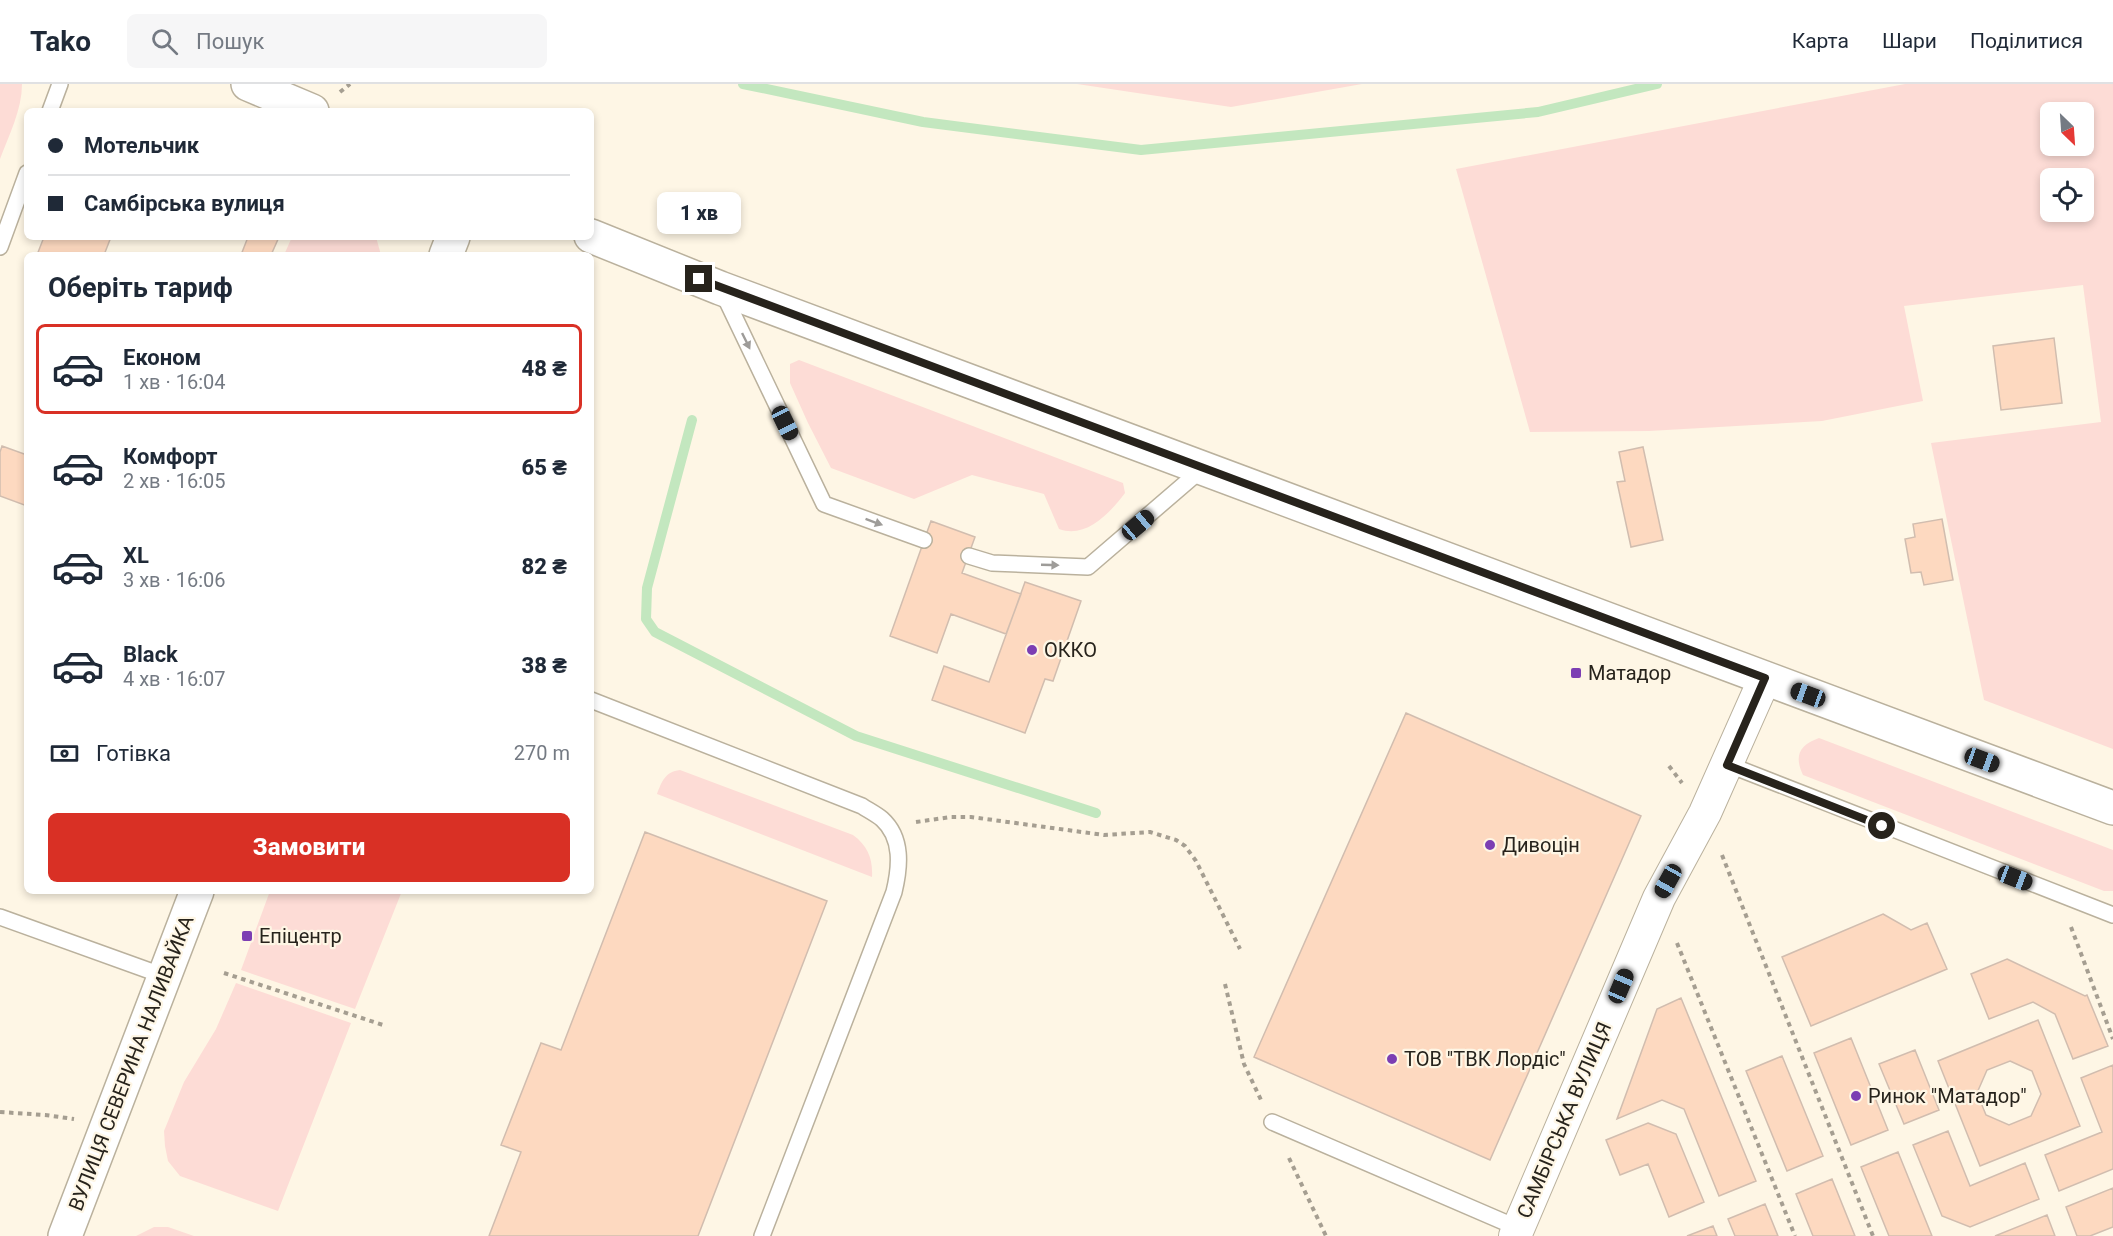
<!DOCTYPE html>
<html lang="uk">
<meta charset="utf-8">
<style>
body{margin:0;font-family:Roboto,sans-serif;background:#f6f6f7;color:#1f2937;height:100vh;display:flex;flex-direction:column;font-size:22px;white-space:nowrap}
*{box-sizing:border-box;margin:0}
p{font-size:20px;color:#747a83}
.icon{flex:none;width:33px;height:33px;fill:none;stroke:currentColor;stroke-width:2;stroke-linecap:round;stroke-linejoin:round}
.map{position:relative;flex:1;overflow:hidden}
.side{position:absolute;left:24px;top:168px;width:570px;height:642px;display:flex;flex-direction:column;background:#fff;border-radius:9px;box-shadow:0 3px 9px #0003}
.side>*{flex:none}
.top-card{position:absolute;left:24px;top:24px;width:570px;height:132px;border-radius:9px;box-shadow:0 3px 9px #0003;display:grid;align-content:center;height:132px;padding:0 24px;background:#fff}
.needle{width:39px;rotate:155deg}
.fabs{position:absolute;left:2040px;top:18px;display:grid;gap:12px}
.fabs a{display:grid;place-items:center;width:54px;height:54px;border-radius:9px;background:#fff;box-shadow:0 3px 9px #0003;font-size:30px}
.end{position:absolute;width:27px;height:27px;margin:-14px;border:8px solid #27231c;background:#fff;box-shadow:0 0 0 3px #fff}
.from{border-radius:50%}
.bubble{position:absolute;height:42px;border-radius:9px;background:#fff;box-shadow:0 3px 9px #0003;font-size:20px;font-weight:800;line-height:42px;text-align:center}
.car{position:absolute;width:18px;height:36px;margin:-18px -9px;border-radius:8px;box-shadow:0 0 4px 2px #0007;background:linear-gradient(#222 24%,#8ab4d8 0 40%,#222 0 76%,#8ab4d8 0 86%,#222 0)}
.top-card b{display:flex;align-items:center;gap:21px;height:57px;font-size:22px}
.top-card b+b{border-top:2px solid #e0e1e3}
.top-card i{width:15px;height:15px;background:#1f2937}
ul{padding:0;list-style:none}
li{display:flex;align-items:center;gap:18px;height:90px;margin:0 12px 9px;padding:0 12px;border:3px solid transparent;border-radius:9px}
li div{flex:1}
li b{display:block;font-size:22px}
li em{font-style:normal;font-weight:800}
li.selected{border-color:#d93025}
li>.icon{width:54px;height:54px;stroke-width:1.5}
h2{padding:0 24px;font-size:27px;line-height:72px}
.pay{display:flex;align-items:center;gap:15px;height:66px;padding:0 24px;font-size:22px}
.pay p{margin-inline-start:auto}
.action{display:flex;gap:12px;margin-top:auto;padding:12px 24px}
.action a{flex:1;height:69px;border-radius:9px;background:#d93025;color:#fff;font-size:24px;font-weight:800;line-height:69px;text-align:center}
header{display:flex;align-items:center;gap:36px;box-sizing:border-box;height:84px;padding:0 30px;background:#fff;border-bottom:2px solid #e0e1e3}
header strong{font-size:28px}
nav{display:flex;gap:33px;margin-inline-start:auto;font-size:21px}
.search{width:420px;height:54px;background:#f6f6f7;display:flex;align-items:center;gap:15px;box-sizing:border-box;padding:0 21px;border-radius:9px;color:#747a83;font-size:22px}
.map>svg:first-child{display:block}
.green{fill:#fddcd6;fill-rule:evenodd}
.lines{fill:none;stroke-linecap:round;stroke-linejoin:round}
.stream{stroke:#c3e7bf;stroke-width:10}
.building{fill:#fdd9c0;stroke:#d1bdaf;stroke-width:1.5;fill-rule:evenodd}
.lane-casing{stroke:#bab19d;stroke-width:18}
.street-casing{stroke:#bab19d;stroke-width:34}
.secondary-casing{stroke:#bab19d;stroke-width:36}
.path{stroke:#a59e91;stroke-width:4;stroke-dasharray:4.5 4.5;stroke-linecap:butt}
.lane{stroke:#fff;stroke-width:15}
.street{stroke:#fff;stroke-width:32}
.secondary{stroke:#fff;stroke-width:33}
.oneway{fill:#9e9c99}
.route{stroke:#27231c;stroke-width:8}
.poi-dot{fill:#7c3eb3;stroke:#fef6e5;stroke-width:2}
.labels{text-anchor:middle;stroke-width:4.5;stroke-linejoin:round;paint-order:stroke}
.poi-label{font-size:20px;fill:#27231c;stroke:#fef6e5;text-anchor:start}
.street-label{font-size:20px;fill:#27231c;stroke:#fef6e5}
</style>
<header>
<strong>Tako</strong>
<div class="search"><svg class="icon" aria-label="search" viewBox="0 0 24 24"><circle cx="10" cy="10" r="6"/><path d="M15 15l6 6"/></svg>Пошук</div>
<nav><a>Карта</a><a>Шари</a><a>Поділитися</a></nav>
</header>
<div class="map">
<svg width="2113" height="1152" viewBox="0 0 2113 1152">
<rect width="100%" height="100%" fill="#fef6e5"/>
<path class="green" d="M 0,0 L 22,0 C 22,26 9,51 0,75 Z
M 1077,0 L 1362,0 L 1231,23 Z
M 1905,0 L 2113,0 L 2113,665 L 1984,616 L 1931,359 L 2101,338 L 2083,201 L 1904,222 L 1923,317 L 1822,337 L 1649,347 L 1530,348 L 1456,85 ZM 2050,28 L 2084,28 L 2084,62 L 2050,62 ZM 2050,94 L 2084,94 L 2084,128 L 2050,128 Z
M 292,153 L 376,153 L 381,171 L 284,171 Z
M 799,276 L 1123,399 L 1125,409 C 1110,429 1086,455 1059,445 L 1044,410 L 972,391 L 914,415 L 831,384 L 808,339 L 790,299 L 790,280 Z
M 1819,654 L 2113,766 L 2113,807 L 2104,807 L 1803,691 C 1794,672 1799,661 1819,654 Z
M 680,686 L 853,751 C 868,762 873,775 872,793 L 657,710 C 662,697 665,688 680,686 Z
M 270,807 L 402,807 L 355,925 L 241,886 Z
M 236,899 L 351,939 L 278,1127 L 180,1092 L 168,1077 L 165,1062 L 164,1047 L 184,998 L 216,945 Z
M 154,1143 L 168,1143 L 194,1152 L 136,1152 Z"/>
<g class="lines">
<path class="stream" d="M 743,0 L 923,38 L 1141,66 L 1538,28 L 1657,0
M 692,336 L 647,504 L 646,535 L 655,548 L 856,652 L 1096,729"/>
</g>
<path class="building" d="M 44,153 L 111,153 L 104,171 L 37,171 Z
M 248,153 L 279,153 L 271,171 L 241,171 Z
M 2054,254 L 2062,319 L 2001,326 L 1993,262 Z
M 2,362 L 27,371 L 27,422 L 0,412 L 0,368 Z
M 1643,363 L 1663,456 L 1631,463 L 1617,398 L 1625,397 L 1619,368 Z
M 1942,435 L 1953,496 L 1924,501 L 1921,488 L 1911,489 L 1905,455 L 1915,453 L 1913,440 Z
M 931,437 L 975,453 L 962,489 L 1021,510 L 1006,550 L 951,530 L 937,569 L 890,552 Z
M 1025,498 L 1081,517 L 1053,597 L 1045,595 L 1025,649 L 932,616 L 944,582 L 989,598 Z
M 1406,629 L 1641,732 L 1490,1076 L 1254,973 Z
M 645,748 L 827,817 L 698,1152 L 489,1152 L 521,1068 L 501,1061 L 541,959 L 561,966 Z
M 1883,830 L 1911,846 L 1927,839 L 1947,885 L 1811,942 L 1782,873 Z
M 2007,875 L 2085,912 L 2087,911 L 2108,962 L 2073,975 L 2055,930 L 2033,918 L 1989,935 L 1971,890 Z
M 1681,914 L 1756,1097 L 1719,1112 L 1684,1025 L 1662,1016 L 1617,1035 L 1657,925 Z
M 2038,936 L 2080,1042 L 1980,1082 L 1938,977 ZM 2010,977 L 2032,987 L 2041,1010 L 2031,1032 L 2009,1041 L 1986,1031 L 1977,1009 L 1987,986 Z
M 1851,954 L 1888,1046 L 1851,1061 L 1814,969 Z
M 1915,966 L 1939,1026 L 1904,1040 L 1879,980 Z
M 1782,972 L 1823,1072 L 1787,1087 L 1746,987 Z
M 2113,981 L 2113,1085 L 2059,1107 L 2045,1071 L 2102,1048 L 2081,994 Z
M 1648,1039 L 1676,1050 L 1704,1118 L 1669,1133 L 1648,1080 L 1620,1091 L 1606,1056 Z
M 1948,1047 L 1970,1102 L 2025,1079 L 2039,1115 L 1970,1143 L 1942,1132 L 1913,1061 Z
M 1898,1068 L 1932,1152 L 1889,1152 L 1861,1083 Z
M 1832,1095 L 1855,1152 L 1813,1152 L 1796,1110 Z
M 2113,1104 L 2113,1143 L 2090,1152 L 2077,1152 L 2066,1123 Z
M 1765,1120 L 1778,1152 L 1735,1152 L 1728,1135 Z
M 2047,1131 L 2055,1152 L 1995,1152 Z
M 1713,1142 L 1717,1152 L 1687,1152 Z"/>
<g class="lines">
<g class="lane-casing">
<path id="lane" d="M 50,27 L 60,0
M 0,163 L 27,89
M 723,209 L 824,420 L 924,456
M 969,472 L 992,479 L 1088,483 L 1202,385
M 591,616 L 862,722 C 868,726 876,730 882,735 C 903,754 900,783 894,808 L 762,1152
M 1727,680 L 2113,831
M 0,833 L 164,892
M 1272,1038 L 1518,1144"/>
</g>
<g class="street-casing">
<path id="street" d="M 1515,1152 L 1659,814 L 1705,729 L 1765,594"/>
</g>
<g class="secondary-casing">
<path id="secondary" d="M 248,0 L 312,27
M 591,152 L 720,204 L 2113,724
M 446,171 L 453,153
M 65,1152 L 197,807"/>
</g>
<path class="path" d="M 340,8 L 350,0
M 1669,682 L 1682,699
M 916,738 L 951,733 L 971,733 L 1104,751 L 1150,748 L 1176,756 L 1185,762 L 1196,777 L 1240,865
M 1722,771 L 1873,1152
M 2071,843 L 2113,955
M 1677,859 L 1795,1152
M 224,889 L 383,941
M 1225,900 L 1244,980 L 1261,1016
M 0,1028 L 45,1031 L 74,1035
M 1289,1074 L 1326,1152"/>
<use href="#lane" class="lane"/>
<use href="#street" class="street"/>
<use href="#secondary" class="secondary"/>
</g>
<defs><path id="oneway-solid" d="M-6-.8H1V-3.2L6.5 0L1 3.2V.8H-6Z" transform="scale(1.5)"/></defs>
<g class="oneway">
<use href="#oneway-solid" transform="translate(746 257) rotate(64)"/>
<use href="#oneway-solid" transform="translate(874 438) rotate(20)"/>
<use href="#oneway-solid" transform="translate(1050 481) rotate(2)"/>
</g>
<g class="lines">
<path class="route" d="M 699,195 L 1765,594 L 1727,681 L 1882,742"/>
</g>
<g class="poi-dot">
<circle cx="1032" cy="566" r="6"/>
<rect x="1570" y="583" width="12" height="12" rx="3"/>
<circle cx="1490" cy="761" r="6"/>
<rect x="241" y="846" width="12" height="12" rx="3"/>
<circle cx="1392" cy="975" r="6"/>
<circle cx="1856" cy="1012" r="6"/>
</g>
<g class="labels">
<g class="poi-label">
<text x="1044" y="573">ОККО</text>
<text x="1588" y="596">Матадор</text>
<text x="1502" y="768">Дивоцін</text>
<text x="259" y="859">Епіцентр</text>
<text x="1404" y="982">ТОВ "ТВК Лордіс"</text>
<text x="1868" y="1019">Ринок "Матадор"</text>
</g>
<g class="street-label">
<text transform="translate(131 979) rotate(-69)" y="7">ВУЛИЦЯ СЕВЕРИНА НАЛИВАЙКА</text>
<text transform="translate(1564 1036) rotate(-67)" y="7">САМБІРСЬКА ВУЛИЦЯ</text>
</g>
</g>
</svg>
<div class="fabs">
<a><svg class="needle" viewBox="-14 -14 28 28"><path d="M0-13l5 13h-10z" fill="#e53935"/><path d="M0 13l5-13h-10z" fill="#747a83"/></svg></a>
<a><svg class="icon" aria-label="locate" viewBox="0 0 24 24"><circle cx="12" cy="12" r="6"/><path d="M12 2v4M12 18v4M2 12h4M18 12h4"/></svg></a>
</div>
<i class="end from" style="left:1882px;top:742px"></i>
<i class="end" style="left:699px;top:195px"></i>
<div class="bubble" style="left:657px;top:108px;width:84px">1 хв</div>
<i class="car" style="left:785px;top:339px;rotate:154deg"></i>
<i class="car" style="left:1138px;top:441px;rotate:50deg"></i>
<i class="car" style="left:1808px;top:611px;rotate:290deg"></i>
<i class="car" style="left:1982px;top:676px;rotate:110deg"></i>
<i class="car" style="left:2015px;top:794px;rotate:111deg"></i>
<i class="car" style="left:1668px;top:797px;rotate:209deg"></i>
<i class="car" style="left:1621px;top:902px;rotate:23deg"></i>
<div class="top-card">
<b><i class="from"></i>Мотельчик</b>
<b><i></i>Самбірська вулиця</b>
</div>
<section class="side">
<h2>Оберіть тариф</h2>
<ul>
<li class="selected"><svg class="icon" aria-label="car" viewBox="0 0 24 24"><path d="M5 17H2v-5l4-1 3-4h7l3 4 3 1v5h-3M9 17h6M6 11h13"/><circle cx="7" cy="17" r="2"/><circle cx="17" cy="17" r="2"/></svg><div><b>Економ</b><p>1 хв · 16:04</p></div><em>48 ₴</em></li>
<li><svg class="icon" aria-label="car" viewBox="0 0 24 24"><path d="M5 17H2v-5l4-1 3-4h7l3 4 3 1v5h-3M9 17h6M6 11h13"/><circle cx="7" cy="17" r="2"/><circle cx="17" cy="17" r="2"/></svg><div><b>Комфорт</b><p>2 хв · 16:05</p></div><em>65 ₴</em></li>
<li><svg class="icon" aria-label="car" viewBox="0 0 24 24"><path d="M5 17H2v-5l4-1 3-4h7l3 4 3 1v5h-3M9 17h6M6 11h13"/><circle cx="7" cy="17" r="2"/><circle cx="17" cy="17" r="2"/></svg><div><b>XL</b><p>3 хв · 16:06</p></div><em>82 ₴</em></li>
<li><svg class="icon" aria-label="car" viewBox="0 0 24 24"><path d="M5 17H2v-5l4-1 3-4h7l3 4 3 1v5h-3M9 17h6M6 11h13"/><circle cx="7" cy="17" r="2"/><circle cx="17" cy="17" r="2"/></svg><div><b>Black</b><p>4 хв · 16:07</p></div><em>38 ₴</em></li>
</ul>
<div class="pay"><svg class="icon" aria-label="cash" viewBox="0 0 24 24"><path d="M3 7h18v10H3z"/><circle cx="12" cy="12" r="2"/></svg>Готівка<p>270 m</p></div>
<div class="action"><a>Замовити</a></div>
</section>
</div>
